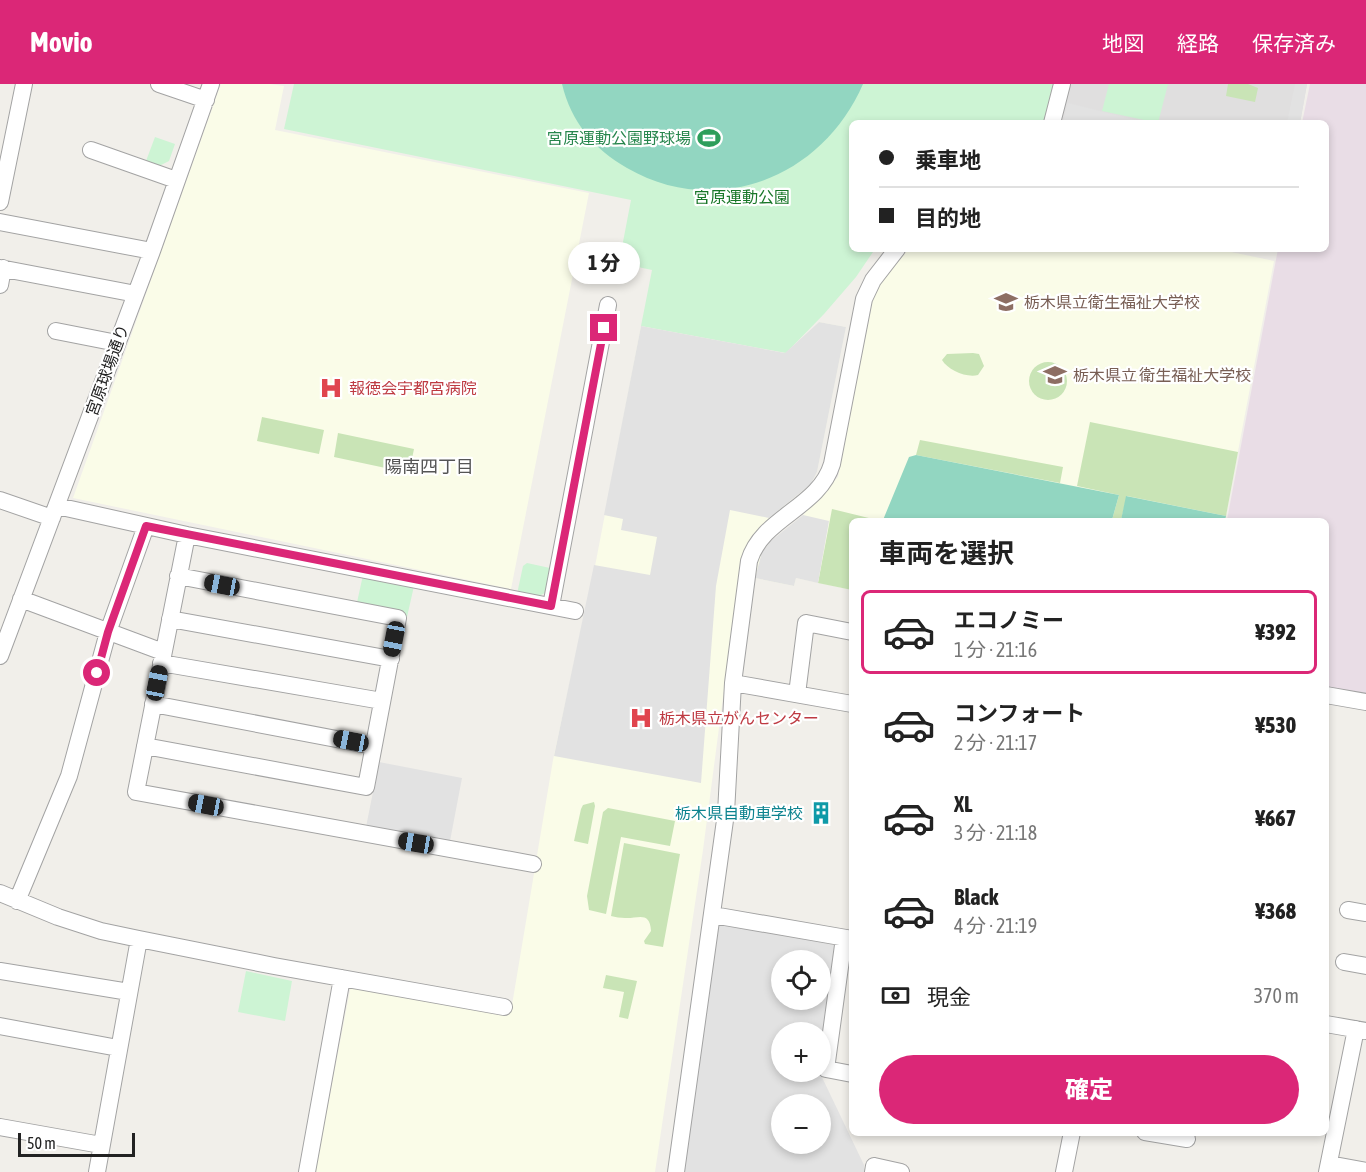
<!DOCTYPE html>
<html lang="ja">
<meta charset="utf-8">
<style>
body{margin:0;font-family:"Asap Condensed","Noto Sans JP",sans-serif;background:#f6f6f6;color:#222;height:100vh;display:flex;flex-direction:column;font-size:22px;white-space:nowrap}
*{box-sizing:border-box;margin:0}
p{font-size:20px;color:#767676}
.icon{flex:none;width:33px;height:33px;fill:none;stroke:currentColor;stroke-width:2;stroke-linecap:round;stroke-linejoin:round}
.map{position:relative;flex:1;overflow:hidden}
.drawer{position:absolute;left:849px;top:434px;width:480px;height:618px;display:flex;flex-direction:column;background:#fff;border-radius:9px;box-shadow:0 3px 9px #0003}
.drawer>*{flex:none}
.hud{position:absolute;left:849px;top:36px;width:480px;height:132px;border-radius:9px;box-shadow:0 3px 9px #0003;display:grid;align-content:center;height:132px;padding:0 30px;background:#fff}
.controls{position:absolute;left:771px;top:866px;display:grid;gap:12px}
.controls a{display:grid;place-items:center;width:60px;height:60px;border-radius:50%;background:#fff;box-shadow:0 3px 9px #0003;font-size:30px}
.scale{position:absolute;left:18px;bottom:15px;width:117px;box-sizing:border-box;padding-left:6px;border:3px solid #222;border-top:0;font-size:16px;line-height:21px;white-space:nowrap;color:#222;-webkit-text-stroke:4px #fff;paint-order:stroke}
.end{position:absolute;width:27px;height:27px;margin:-14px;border:8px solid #db2777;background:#fff;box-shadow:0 0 0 3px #fff}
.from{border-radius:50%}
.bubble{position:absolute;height:42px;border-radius:21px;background:#fff;box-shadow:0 3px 9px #0003;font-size:20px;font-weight:800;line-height:42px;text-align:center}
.car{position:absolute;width:18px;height:36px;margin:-18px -9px;border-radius:8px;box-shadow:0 0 4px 2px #0007;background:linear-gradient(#222 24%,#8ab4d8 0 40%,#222 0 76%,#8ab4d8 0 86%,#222 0)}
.hud b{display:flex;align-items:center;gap:21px;height:57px;font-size:22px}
.hud b+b{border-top:2px solid #e0e0e0}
.hud i{width:15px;height:15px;background:#222}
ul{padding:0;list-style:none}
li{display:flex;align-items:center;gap:18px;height:84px;margin:0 12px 9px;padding:0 18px;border:3px solid transparent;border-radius:9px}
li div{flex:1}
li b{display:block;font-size:22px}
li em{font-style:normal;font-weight:800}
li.on{border-color:#db2777}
li>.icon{width:54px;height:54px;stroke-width:1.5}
h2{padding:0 30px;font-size:27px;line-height:72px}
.pay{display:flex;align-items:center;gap:15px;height:66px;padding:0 30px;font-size:22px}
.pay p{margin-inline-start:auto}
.primary-button{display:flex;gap:12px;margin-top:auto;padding:12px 30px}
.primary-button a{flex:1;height:69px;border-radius:36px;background:#db2777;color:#fff;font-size:24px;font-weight:800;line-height:69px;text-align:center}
header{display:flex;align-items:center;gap:36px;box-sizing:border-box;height:84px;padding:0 30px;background:#db2777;color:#fff}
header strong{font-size:28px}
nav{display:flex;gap:33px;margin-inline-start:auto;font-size:21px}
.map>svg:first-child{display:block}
.residential{fill:#e0dfdf}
.industrial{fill:#e9dde6}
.education{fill:#fafce8}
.grass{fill:#c9e4b6}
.park{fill:#cdf4d4}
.pitch{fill:#92d6c1}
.parking{fill:#e2e2e2;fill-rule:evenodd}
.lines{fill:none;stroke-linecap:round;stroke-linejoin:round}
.minor-casing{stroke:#a3a3a3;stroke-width:18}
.minor{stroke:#fff;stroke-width:16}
.route{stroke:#db2777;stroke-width:8}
.labels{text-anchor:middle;stroke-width:4.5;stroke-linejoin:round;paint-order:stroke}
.leisure-label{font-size:16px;fill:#27864d;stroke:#fff;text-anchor:end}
.park-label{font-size:16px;fill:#197729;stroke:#fff}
.education-label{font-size:16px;fill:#785e54;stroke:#fff;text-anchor:start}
.street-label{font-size:16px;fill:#222;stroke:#fff}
.health-label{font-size:16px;fill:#be3a42;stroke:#fff;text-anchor:start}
.culture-label{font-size:16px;fill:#0d838f;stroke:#fff;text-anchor:end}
.neighbourhood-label{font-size:18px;fill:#555;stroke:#fff}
</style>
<header>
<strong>Movio</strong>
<nav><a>地図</a><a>経路</a><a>保存済み</a></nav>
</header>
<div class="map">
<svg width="1366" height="1088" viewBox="0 0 1366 1088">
<rect width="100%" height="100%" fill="#f1efea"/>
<path class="residential" d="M 1070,0 L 1307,0 L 1300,39 L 1060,39 Z"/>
<path class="industrial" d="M 1310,0 L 1366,0 L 1366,616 L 1326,608 L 1326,436 L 1227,436 L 1278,165 L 1326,165 L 1326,39 L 1302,39 Z"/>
<path class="education" d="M 221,0 L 270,0 L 284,2 L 275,46 L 589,109 L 511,505 L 73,414 Z
M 909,165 L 1217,165 L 1274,177 L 1225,436 L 852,436 L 852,506 L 796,494 L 794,502 L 755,494 L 758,478 L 764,464 L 803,431 L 838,393 L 873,215 L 881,198 Z
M 819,238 L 846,243 L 817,388 L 811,400 L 769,434 L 751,453 L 739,491 L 703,766 L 655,1088 L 315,1088 L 351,901 L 511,927 L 553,676 L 596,477 L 641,242 L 785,269 Z"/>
<path class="grass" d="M 1228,0 L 1248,0 L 1258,4 L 1255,18 L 1226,12 Z
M 973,269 L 979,270 L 984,282 L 978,291 C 966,294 948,286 942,276 L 947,270 Z
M1029 297a19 19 0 1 1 38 0a19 19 0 1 1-38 0Z
M 262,333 L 324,346 L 319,370 L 257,357 Z
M 1090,338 L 1238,368 L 1226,432 L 1127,412 L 1121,436 L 1112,436 L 1119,411 L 1077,402 Z
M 338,349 L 414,365 L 409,389 L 334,373 Z
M 920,356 L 1063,383 L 1060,399 L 916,371 Z
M 832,425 L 877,436 L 852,436 L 852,506 L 818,499 Z
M 594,718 L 595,722 L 588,760 L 574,757 L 581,725 L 583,721 Z
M 608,724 L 675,737 L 670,762 L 621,753 L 606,830 L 589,826 L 587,812 L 603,728 Z
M 624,759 L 680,770 L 663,863 L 645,860 L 644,857 L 651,847 C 650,826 637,835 625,834 C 621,834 615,833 611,832 Z
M 606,891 L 637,897 L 628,935 L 619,933 L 624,908 L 603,904 Z"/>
<path class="park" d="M 294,0 L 1053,0 L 1044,39 L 852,39 L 852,165 L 875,165 L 856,193 L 824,230 L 786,269 L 641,242 L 652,186 L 619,179 L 631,116 L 284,45 Z
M 1109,0 L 1168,0 L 1158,39 L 1102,27 Z
M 155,53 L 175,60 L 169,77 L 159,82 L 146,77 Z
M 527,479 L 550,484 L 545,509 L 535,514 L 517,510 L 523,482 Z
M 363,491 L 414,502 L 407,533 L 356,523 Z
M 246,887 L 292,897 L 285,937 L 238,928 Z"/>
<path class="pitch" d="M 562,0 L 863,0 C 823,93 717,136 627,84 C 594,65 571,38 562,0 Z
M 916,371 L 1119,411 L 1112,436 L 883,436 L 909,373 Z
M 1126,412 L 1226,432 L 1225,436 L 1121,436 Z"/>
<path class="parking" d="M 1295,0 L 1307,0 L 1300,39 L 1287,39 Z
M 1068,19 L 1148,39 L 1063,39 Z
M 819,238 L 846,243 L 817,388 L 811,400 L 769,434 L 730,426 L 716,502 L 701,699 L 554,672 L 594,481 L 650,491 L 657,453 L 621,446 L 623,435 L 604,431 L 641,242 L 785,269 Z
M 803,431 L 829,437 L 818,499 L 796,494 L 794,502 L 755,494 L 762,468 L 771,457 Z
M 379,678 L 462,694 L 450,757 L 366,743 Z
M 717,839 L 835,861 L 821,970 L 820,948 L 782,948 L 782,987 L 819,987 L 864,1081 L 864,1088 L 684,1088 ZM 782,876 L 820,876 L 820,915 L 782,915 ZM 782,1020 L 820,1020 L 820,1059 L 782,1059 Z"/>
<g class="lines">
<g class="minor-casing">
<path id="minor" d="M 159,0 L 206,16
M 1052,39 L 1062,0
M 91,66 L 176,96
M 0,118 L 24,0
M 0,138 L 152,167
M 0,184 L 136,210
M 0,201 L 3,184
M 56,247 L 117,259
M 0,416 L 52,434
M 57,422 L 187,451 L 575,527
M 187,451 L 136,708 L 533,780
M 21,515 L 163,568
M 551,522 L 608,221
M 170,535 L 391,575
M 0,572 L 152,167 L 211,0
M 161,579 L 382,617
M 733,599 L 852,620
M 797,610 L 806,539 L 852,548
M 1326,611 L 1366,618
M 153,620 L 373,662
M 145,662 L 366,703 L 398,534 L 178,492
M 0,809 L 58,833 L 101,847 L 139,855 L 274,882 L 504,923
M 17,817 L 69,692 L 108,548 L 146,442
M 1348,826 L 1366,829
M 713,831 L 852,855
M 844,854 L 826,985 L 852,990
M 1344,878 L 1366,882
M 0,887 L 129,908
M 1326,940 L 1366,947
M 0,942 L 118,964
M 0,1043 L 101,1061
M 1145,1048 L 1187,1055
M 1329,1080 L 1366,1087
M 97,1088 L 139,855
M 307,1088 L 342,894
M 676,1088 L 726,729 L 733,599 L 749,477 C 762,433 819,424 832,380 L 864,215 L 873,196 L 897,165
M 873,1088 L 874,1082 L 901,1088
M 1064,1088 L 1072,1048
M 1327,1088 L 1356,945"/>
</g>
<use href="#minor" class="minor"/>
</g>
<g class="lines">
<path class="route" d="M 97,589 L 108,548 L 146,442 L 551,522 L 604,244"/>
</g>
<defs>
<g id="stadium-bare" transform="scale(1.8)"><path d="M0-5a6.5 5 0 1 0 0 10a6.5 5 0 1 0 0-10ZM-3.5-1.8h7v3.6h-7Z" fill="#2e9e5b" stroke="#fff" stroke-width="2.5" paint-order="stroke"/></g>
<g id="school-bare" transform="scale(1.8)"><path d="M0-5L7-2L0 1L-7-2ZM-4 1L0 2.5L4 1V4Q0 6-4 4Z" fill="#8d6e63" stroke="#fff" stroke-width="2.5" paint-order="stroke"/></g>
<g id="university-bare" transform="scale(1.8)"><path d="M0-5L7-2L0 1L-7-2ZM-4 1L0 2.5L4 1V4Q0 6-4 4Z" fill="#8d6e63" stroke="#fff" stroke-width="2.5" paint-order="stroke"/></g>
<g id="hospital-bare" transform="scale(1.8)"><path d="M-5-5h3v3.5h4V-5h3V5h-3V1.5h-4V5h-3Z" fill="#e0444e" stroke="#fff" stroke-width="2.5" paint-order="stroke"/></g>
<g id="building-bare" transform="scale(1.8)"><path d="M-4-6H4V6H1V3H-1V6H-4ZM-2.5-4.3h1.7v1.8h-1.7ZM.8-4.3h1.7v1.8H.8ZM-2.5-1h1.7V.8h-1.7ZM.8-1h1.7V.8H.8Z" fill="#0f9aa8" stroke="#fff" stroke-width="2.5" paint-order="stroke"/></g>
</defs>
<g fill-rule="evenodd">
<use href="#stadium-bare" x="709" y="54"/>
<use href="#school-bare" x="1006" y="218"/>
<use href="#university-bare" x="1055" y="291"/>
<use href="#hospital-bare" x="331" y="304"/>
<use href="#hospital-bare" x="641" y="634"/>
<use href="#building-bare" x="821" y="729"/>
</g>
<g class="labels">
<g class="leisure-label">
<text x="691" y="60">宮原運動公園野球場</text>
</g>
<g class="park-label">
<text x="742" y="119">宮原運動公園</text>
</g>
<g class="education-label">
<text x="1024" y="224">栃木県立衛生福祉大学校</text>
<text x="1073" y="297">栃木県立 衛生福祉大学校</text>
</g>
<g class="street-label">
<text transform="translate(107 286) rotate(-70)" y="6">宮原球場通り</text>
</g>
<g class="health-label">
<text x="349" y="310">報徳会宇都宮病院</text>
<text x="659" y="640">栃木県立がんセンター</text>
</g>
<g class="culture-label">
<text x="803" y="735">栃木県自動車学校</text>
</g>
<g class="neighbourhood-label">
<text x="429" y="389">陽南四丁目</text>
</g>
</g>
</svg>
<div class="controls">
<a><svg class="icon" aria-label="locate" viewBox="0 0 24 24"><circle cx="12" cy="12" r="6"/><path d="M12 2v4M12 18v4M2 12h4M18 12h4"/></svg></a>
<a>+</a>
<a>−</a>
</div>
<div class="scale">50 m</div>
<i class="end from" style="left:97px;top:589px"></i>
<i class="end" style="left:604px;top:244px"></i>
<div class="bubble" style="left:568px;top:158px;width:72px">1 分</div>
<i class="car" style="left:222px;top:501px;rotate:281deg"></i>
<i class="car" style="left:394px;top:555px;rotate:191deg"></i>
<i class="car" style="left:157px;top:599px;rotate:11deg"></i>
<i class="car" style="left:351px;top:657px;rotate:281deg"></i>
<i class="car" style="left:206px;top:721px;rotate:281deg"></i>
<i class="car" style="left:416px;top:759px;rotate:280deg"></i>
<div class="hud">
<b><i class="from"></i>乗車地</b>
<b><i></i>目的地</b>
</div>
<section class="drawer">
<h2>車両を選択</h2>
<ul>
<li class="on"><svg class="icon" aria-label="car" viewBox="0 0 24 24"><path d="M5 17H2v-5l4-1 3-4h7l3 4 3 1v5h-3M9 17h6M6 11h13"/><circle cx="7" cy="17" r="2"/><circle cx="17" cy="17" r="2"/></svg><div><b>エコノミー</b><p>1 分 · 21:16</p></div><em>¥392</em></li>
<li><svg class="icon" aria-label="car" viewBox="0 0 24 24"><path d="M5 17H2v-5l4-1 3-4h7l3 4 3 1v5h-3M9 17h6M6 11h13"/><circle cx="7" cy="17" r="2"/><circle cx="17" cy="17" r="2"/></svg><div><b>コンフォート</b><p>2 分 · 21:17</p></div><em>¥530</em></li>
<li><svg class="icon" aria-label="car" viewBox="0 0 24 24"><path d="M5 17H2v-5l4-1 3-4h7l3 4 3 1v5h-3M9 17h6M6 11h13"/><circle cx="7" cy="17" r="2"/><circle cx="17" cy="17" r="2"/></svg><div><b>XL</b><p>3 分 · 21:18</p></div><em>¥667</em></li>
<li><svg class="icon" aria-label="car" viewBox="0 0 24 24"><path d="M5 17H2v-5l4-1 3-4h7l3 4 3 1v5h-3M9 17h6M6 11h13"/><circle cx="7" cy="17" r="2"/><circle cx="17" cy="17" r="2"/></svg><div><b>Black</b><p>4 分 · 21:19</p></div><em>¥368</em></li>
</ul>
<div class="pay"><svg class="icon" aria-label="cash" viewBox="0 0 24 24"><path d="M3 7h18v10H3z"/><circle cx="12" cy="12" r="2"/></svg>現金<p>370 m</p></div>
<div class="primary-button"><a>確定</a></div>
</section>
</div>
